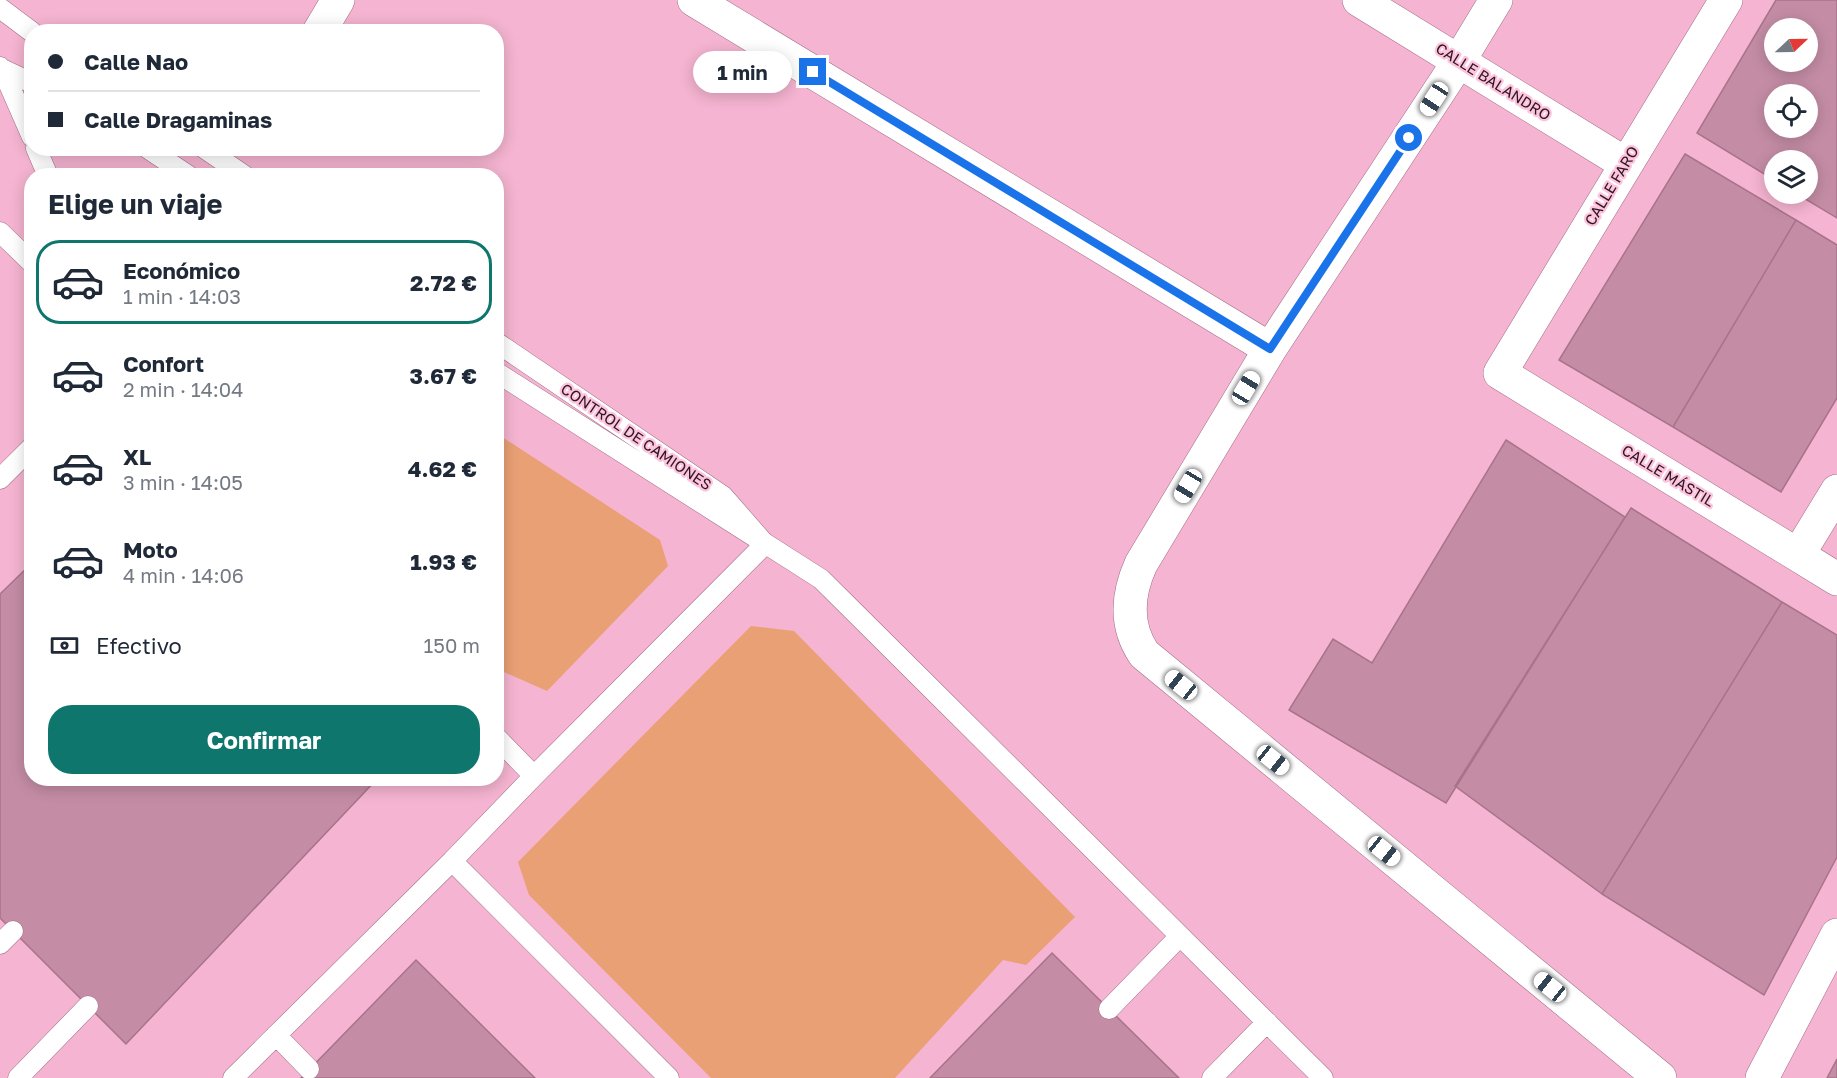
<!DOCTYPE html>
<html lang="es">
<meta charset="utf-8">
<style>
body{margin:0;font-family:"Golos Text",sans-serif;background:#f2f2f3;color:#1f2937;height:100vh;display:flex;flex-direction:column;font-size:22px;white-space:nowrap}
*{box-sizing:border-box;margin:0}
p{font-size:20px;color:#747a83}
.icon{flex:none;width:33px;height:33px;fill:none;stroke:currentColor;stroke-width:2;stroke-linecap:round;stroke-linejoin:round}
.map{position:relative;flex:1;overflow:hidden}
.sheet{position:absolute;left:24px;top:168px;width:480px;height:618px;display:flex;flex-direction:column;background:#fff;border-radius:24px;box-shadow:0 3px 15px #0003}
.sheet>*{flex:none}
.hud{position:absolute;left:24px;top:24px;width:480px;height:132px;border-radius:24px;box-shadow:0 3px 15px #0003;display:grid;align-content:center;height:132px;padding:0 24px;background:#fff}
.needle{width:39px;rotate:68deg}
.tools{position:absolute;left:1764px;top:18px;display:grid;gap:12px}
.tools a{display:grid;place-items:center;width:54px;height:54px;border-radius:50%;background:#fff;box-shadow:0 3px 15px #0003;font-size:30px}
.end{position:absolute;width:27px;height:27px;margin:-14px;border:8px solid #1a73e8;background:#fff;box-shadow:0 0 0 3px #fff}
.from{border-radius:50%}
.bubble{position:absolute;height:42px;border-radius:21px;background:#fff;box-shadow:0 3px 15px #0003;font-size:20px;font-weight:700;line-height:42px;text-align:center}
.car{position:absolute;width:18px;height:36px;margin:-18px -9px;border-radius:8px;box-shadow:0 0 4px 2px #0007;background:linear-gradient(#fff 24%,#345 0 40%,#fff 0 76%,#345 0 86%,#fff 0)}
.hud b{display:flex;align-items:center;gap:21px;height:57px;font-size:22px}
.hud b+b{border-top:2px solid #e0e1e3}
.hud i{width:15px;height:15px;background:#1f2937}
ul{padding:0;list-style:none}
li{display:flex;align-items:center;gap:18px;height:84px;margin:0 12px 9px;padding:0 12px;border:3px solid transparent;border-radius:24px}
li div{flex:1}
li b{display:block;font-size:22px}
li em{font-style:normal;font-weight:700}
li.selected{border-color:#0f766e}
li>.icon{width:54px;height:54px;stroke-width:1.5}
h2{padding:0 24px;font-size:27px;line-height:72px}
.pay{display:flex;align-items:center;gap:15px;height:66px;padding:0 24px;font-size:22px}
.pay p{margin-inline-start:auto}
.primary-button{display:flex;gap:12px;margin-top:auto;padding:12px 24px}
.primary-button a{flex:1;height:69px;border-radius:24px;background:#0f766e;color:#fff;font-size:24px;font-weight:700;line-height:69px;text-align:center}
.map>svg:first-child{display:block}
.built{fill:#f5b4d1;fill-rule:evenodd}
.green{fill:#e9a075}
.building{fill:#c48da5;stroke:#a8738b;stroke-width:1.5;fill-rule:evenodd}
.lines{fill:none;stroke-linecap:round;stroke-linejoin:round}
.service-casing{stroke:#a36e86;stroke-width:21}
.minor-casing{stroke:#a36e86;stroke-width:34}
.service{stroke:#fff;stroke-width:20}
.minor{stroke:#fff;stroke-width:33}
.route{stroke:#1a73e8;stroke-width:8}
.labels{text-anchor:middle;stroke-width:4.5;stroke-linejoin:round;paint-order:stroke}
.street-label{font-size:15px;fill:#2c1721;stroke:#fec3dd}
</style>
<div class="map">
<svg width="1837" height="1078" viewBox="0 0 1837 1078">
<rect width="100%" height="100%" fill="#fec3dd"/>
<path class="built" d="M 0,0 L 1837,0 L 1837,1078 L 0,1078 ZM 1774,28 L 1808,28 L 1808,62 L 1774,62 ZM 32,32 L 496,32 L 496,148 L 32,148 ZM 1774,94 L 1808,94 L 1808,128 L 1774,128 ZM 1774,160 L 1808,160 L 1808,194 L 1774,194 ZM 32,176 L 496,176 L 496,778 L 32,778 Z"/>
<path class="green" d="M 496,433 L 660,540 L 668,566 L 547,691 L 504,672 L 497,665 Z
M 751,626 L 794,631 L 1075,917 L 1026,965 L 1003,960 L 895,1078 L 711,1078 L 529,895 L 518,862 Z"/>
<path class="building" d="M 1776,0 L 1837,0 L 1837,218 L 1797,194 L 1808,194 L 1808,160 L 1774,160 L 1774,180 L 1697,133 ZM 1774,28 L 1808,28 L 1808,62 L 1774,62 ZM 1774,94 L 1808,94 L 1808,128 L 1774,128 Z
M 1685,154 L 1796,220 L 1673,427 L 1559,360 Z
M 1796,220 L 1837,245 L 1837,398 L 1781,492 L 1673,427 Z
M 1506,440 L 1625,517 L 1446,803 L 1289,710 L 1333,639 L 1372,663 Z
M 1631,508 L 1782,602 L 1602,894 L 1455,786 Z
M 32,563 L 32,778 L 378,778 L 126,1044 L 0,918 L 0,594 Z
M 1782,602 L 1837,635 L 1837,857 L 1764,995 L 1602,894 Z
M 1052,953 L 1179,1078 L 930,1078 Z
M 416,960 L 535,1078 L 301,1078 Z
M 1837,1059 L 1837,1078 L 1827,1078 Z"/>
<g class="lines">
<g class="service-casing">
<path id="service" d="M 0,8 L 32,32
M 0,67 L 3,71 L 32,137
M 0,68 L 32,83
M 36,148 L 48,176
M 147,148 L 189,176
M 204,148 L 245,176
M 0,232 L 32,263
M 496,372 L 821,579 L 1323,1078
M 0,479 L 32,447
M 496,737 L 534,776
M 452,861 L 669,1078
M 0,944 L 13,931
M 1109,1009 L 1180,936
M 276,1035 L 309,1069
M 18,1078 L 88,1006
M 233,1078 L 452,861 L 534,776 L 765,544 L 723,496 L 496,342
M 1212,1078 L 1267,1022"/>
</g>
<g class="minor-casing">
<path id="minor" d="M 694,0 L 1270,349
M 1359,0 L 1626,164
M 1496,0 L 1459,61 L 1270,349 L 1141,564 C 1127,595 1125,626 1144,654 L 1660,1078
M 1726,0 L 1500,373 L 1837,579
M 319,32 L 338,0
M 1798,555 L 1837,491
M 1762,1078 L 1837,935"/>
</g>
<use href="#service" class="service"/>
<use href="#minor" class="minor"/>
</g>
<g class="lines">
<path class="route" d="M 813,72 L 1270,349 L 1409,138"/>
</g>
<g class="labels">
<g class="street-label">
<text transform="translate(1493 82) rotate(32)" y="5">CALLE BALANDRO</text>
<text transform="translate(1612 186) rotate(-59)" y="5">CALLE FARO</text>
<text transform="translate(636 437) rotate(34)" y="5">CONTROL DE CAMIONES</text>
<text transform="translate(1668 476) rotate(31)" y="5">CALLE MÁSTIL</text>
</g>
</g>
</svg>
<div class="tools">
<a><svg class="needle" viewBox="-14 -14 28 28"><path d="M0-13l5 13h-10z" fill="#e53935"/><path d="M0 13l5-13h-10z" fill="#747a83"/></svg></a>
<a><svg class="icon" aria-label="locate" viewBox="0 0 24 24"><circle cx="12" cy="12" r="6"/><path d="M12 2v4M12 18v4M2 12h4M18 12h4"/></svg></a>
<a><svg class="icon" aria-label="layers" viewBox="0 0 24 24"><path d="M12 4l9 5-9 5-9-5zM3 14l9 5 9-5"/></svg></a>
</div>
<i class="end from" style="left:1409px;top:138px"></i>
<i class="end" style="left:813px;top:72px"></i>
<div class="bubble" style="left:693px;top:51px;width:99px">1 min</div>
<i class="car" style="left:1434px;top:99px;rotate:213deg"></i>
<i class="car" style="left:1246px;top:388px;rotate:31deg"></i>
<i class="car" style="left:1188px;top:486px;rotate:211deg"></i>
<i class="car" style="left:1181px;top:685px;rotate:309deg"></i>
<i class="car" style="left:1273px;top:760px;rotate:129deg"></i>
<i class="car" style="left:1384px;top:851px;rotate:129deg"></i>
<i class="car" style="left:1550px;top:987px;rotate:309deg"></i>
<div class="hud">
<b><i class="from"></i>Calle Nao</b>
<b><i></i>Calle Dragaminas</b>
</div>
<section class="sheet">
<h2>Elige un viaje</h2>
<ul>
<li class="selected"><svg class="icon" aria-label="car" viewBox="0 0 24 24"><path d="M5 17H2v-5l4-1 3-4h7l3 4 3 1v5h-3M9 17h6M6 11h13"/><circle cx="7" cy="17" r="2"/><circle cx="17" cy="17" r="2"/></svg><div><b>Económico</b><p>1 min · 14:03</p></div><em>2.72 €</em></li>
<li><svg class="icon" aria-label="car" viewBox="0 0 24 24"><path d="M5 17H2v-5l4-1 3-4h7l3 4 3 1v5h-3M9 17h6M6 11h13"/><circle cx="7" cy="17" r="2"/><circle cx="17" cy="17" r="2"/></svg><div><b>Confort</b><p>2 min · 14:04</p></div><em>3.67 €</em></li>
<li><svg class="icon" aria-label="car" viewBox="0 0 24 24"><path d="M5 17H2v-5l4-1 3-4h7l3 4 3 1v5h-3M9 17h6M6 11h13"/><circle cx="7" cy="17" r="2"/><circle cx="17" cy="17" r="2"/></svg><div><b>XL</b><p>3 min · 14:05</p></div><em>4.62 €</em></li>
<li><svg class="icon" aria-label="car" viewBox="0 0 24 24"><path d="M5 17H2v-5l4-1 3-4h7l3 4 3 1v5h-3M9 17h6M6 11h13"/><circle cx="7" cy="17" r="2"/><circle cx="17" cy="17" r="2"/></svg><div><b>Moto</b><p>4 min · 14:06</p></div><em>1.93 €</em></li>
</ul>
<div class="pay"><svg class="icon" aria-label="cash" viewBox="0 0 24 24"><path d="M3 7h18v10H3z"/><circle cx="12" cy="12" r="2"/></svg>Efectivo<p>150 m</p></div>
<div class="primary-button"><a>Confirmar</a></div>
</section>
</div>
